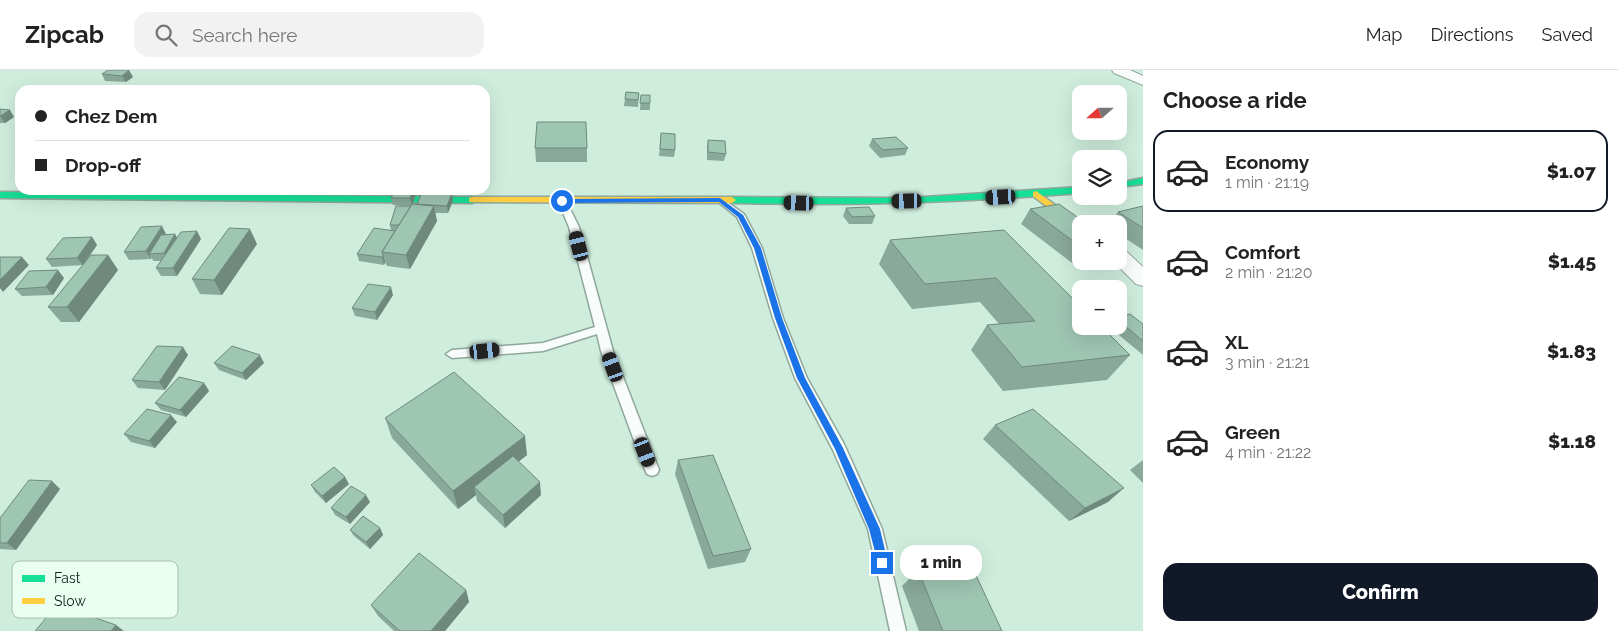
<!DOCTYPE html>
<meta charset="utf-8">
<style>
body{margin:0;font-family:Raleway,sans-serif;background:#f2f2f2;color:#222;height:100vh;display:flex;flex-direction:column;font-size:19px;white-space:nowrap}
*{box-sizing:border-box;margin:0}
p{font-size:16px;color:#767676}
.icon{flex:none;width:28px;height:28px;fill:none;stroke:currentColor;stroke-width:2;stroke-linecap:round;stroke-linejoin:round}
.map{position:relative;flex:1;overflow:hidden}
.panel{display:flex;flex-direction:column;background:#fff;width:475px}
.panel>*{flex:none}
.guide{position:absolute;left:15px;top:15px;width:475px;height:110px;border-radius:15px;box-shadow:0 5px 20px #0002;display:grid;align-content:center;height:110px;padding:0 20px;background:#fff}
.needle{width:32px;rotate:249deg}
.buttons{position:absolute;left:1072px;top:15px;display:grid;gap:10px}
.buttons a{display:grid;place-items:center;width:55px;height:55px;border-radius:10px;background:#fff;box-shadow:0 5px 20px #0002;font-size:25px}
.end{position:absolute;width:22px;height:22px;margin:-11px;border:6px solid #1a73e8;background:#fff;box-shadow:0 0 0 2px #fff}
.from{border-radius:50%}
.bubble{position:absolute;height:35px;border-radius:15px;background:#fff;box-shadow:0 5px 20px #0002;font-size:16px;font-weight:800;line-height:35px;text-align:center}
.car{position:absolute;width:15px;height:30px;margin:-15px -8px;border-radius:6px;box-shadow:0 0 4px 1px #0007;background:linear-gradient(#222 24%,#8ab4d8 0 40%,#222 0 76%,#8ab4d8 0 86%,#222 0)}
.guide b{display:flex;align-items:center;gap:18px;height:48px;font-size:19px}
.guide b+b{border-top:1px solid #e0e0e0}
.guide i{width:12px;height:12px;background:#222}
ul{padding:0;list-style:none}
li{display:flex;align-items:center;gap:15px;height:82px;margin:0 10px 8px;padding:0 10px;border:2px solid transparent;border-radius:15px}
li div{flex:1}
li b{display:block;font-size:19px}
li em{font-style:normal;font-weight:800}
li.on{border-color:#111827}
li>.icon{width:45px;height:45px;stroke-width:1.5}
h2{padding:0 20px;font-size:22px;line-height:60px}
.primary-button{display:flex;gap:10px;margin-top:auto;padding:10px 20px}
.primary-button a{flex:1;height:58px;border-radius:15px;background:#111827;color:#fff;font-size:20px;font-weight:800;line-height:58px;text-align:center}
header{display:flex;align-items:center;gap:30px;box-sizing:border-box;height:70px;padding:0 25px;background:#fff;border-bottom:1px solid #e0e0e0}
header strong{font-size:24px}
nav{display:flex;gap:28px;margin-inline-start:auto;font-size:18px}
.search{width:350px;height:45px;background:#f2f2f2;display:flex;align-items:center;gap:12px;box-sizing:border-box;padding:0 18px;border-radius:15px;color:#767676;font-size:19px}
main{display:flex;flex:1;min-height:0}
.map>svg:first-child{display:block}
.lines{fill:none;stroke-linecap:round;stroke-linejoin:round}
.lane-casing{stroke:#90a79b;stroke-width:3}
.street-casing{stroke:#90a79b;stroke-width:2}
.fast-casing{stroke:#90a79b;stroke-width:3}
.slow-casing{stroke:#90a79b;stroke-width:3}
.lane{fill:#f8fcfa;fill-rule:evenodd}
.street{fill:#f8fcfa;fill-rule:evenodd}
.fast{fill:#16e098;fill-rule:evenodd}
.slow{fill:#ffcf43;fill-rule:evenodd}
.wall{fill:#89a99a}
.shaded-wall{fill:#6f8a7d}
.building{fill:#9fc5b3;stroke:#6f8a7d}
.route{fill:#1a73e8}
.key{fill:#e8fff2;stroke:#a7bdb1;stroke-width:1}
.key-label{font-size:14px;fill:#0e2419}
</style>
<header>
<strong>Zipcab</strong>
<div class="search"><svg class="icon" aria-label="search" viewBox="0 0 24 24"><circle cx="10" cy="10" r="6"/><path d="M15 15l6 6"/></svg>Search here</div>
<nav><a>Map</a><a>Directions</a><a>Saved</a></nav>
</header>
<main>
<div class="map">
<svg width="1143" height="561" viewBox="0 0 1143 561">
<rect width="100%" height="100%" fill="#cfeddd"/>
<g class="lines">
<g class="lane-casing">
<path id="lane" d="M 720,127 L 744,144 L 762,178 L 783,248 L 807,308 L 844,374 L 882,459 L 906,561 L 890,561 L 868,459 L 833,380 L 795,308 L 773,248 L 752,178 L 737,147 L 716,130 Z
M 562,128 L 566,131 L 579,157 L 613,281 L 659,400 L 657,404 L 652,406 L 647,404 L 645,400 L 601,281 L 597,264 L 543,281 L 452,288 L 446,284 L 452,280 L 543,273 L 595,257 L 569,157 L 558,131 Z"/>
</g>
<g class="street-casing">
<path id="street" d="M 1112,0 L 1130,0 L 1143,6 L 1143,15 L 1114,3 Z
M 1119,180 L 1126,181 L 1143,197 L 1143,216 L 1136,214 L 1113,191 L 1119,191 Z"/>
</g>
<g class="fast-casing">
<path id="fast" d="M 1143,108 L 1143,114 L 1119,117 L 1119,113 Z
M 1081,117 L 1081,123 C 965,132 849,136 732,133 L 728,130 L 732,127 L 907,128 Z
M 0,122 L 472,127 L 476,130 L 472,133 L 0,128 Z"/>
</g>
<g class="slow-casing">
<path id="slow" d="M 1036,121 L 1081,154 L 1081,161 L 1078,160 L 1033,126 L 1033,122 Z
M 472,127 L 732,127 L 736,130 L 732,133 L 469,132 L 469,128 Z"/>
</g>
<use href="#lane" class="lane"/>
<use href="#street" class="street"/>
<use href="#fast" class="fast"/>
<use href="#slow" class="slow"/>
</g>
<path class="wall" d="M 108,0 L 133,7 L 126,12 L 105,11 L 102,4 Z
M 626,22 L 639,23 L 638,37 L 624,36 Z
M 641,25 L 650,25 L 650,40 L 640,40 Z
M 0,46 L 14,47 L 5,53 L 0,53 Z
M 661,63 L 675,80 L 674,87 L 659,86 Z
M 872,69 L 908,78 L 905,85 L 880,88 L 869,76 Z
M 708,70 L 726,84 L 724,91 L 707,90 L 707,77 Z
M 535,78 L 587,78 L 587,92 L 536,92 Z
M 395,120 L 415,120 L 416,124 L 413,134 L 417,134 L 453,130 L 448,143 L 435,143 L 437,151 L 410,199 L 387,196 L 385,192 L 384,195 L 359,191 L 357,184 L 391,161 L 390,155 L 411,136 L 393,135 L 391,128 Z
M 1143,136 L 1143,180 L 1119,164 L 1119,154 L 1109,154 L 1118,142 Z
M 846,138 L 875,146 L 872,154 L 849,154 L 843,146 Z
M 1030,139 L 1081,154 L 1081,191 L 1111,191 L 1109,193 L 1080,199 L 1021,154 Z
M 1004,160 L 1130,285 L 1107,310 L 1003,321 L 971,280 L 987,255 L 999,254 L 980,232 L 912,239 L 879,194 L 890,170 Z
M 166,164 L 165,165 L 175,164 L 177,168 L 201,169 L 177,206 L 161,206 L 156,198 L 161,191 L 154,191 L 151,188 L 151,189 L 129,190 L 124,182 Z
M 92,167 L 97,175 L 83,195 L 52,197 L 46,189 Z
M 257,174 L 222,225 L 200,224 L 192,209 Z
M 108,185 L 118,200 L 79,252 L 61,252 L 48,237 Z
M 64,208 L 53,225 L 22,226 L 15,219 Z
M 393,225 L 377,250 L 355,246 L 352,238 Z
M 1119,247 L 1143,254 L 1143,285 L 1108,256 L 1119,256 Z
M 188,285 L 165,320 L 138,318 L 132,310 Z
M 214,293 L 264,293 L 246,310 L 219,300 Z
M 204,313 L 209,321 L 186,347 L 161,340 L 155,333 Z
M 385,348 L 527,385 L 518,392 L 541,425 L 505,458 L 477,431 L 476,425 L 458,439 L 392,368 Z
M 177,352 L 155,378 L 131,372 L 124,364 Z
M 995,355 L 1108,432 L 1069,451 L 983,369 Z
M 678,390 L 751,479 L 745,492 L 708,499 L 675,404 Z
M 1143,390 L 1143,413 L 1130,400 Z
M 349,414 L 326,433 L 315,422 L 311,415 Z
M 60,419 L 16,480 L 0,479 L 0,448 Z
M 370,432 L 350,454 L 335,445 L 331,438 Z
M 380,458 L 383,465 L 370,479 L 354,466 L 350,460 Z
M 918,500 L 1002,561 L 919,561 L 902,516 Z
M 466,520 L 469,532 L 445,561 L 394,561 L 378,546 L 371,535 Z"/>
<path class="shaded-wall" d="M 129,0 L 133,7 L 126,12 L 122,6 Z
M 10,40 L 14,47 L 5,53 L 0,46 Z
M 413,120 L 415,120 L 416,124 L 412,136 L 410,128 Z
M 452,123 L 453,130 L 448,143 L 447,136 Z
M 434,136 L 437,151 L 410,199 L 406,185 Z
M 162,156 L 166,164 L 154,183 L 149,184 L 151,188 L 151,189 L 146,181 Z
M 250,159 L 257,174 L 222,225 L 214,210 Z
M 197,161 L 201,169 L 177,206 L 173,198 Z
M 175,164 L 179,172 L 168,191 L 164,183 Z
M 92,167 L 97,175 L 83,195 L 77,188 Z
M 108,185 L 118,200 L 79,252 L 67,237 Z
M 383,185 L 385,192 L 384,195 L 382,187 Z
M 22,187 L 29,195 L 3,222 L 0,218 L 0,210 Z
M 1086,191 L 1111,191 L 1109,193 L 1080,199 Z
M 58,200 L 64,208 L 53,225 L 46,217 Z
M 391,217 L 393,225 L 377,250 L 375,242 Z
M 183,277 L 188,285 L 165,320 L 159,312 Z
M 260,285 L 264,293 L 246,310 L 242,303 Z
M 204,313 L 209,321 L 186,347 L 180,340 Z
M 171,345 L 177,352 L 155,378 L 149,371 Z
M 525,366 L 527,385 L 480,422 L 474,417 L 476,425 L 458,439 L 453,421 Z
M 345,407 L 349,414 L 326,433 L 322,426 Z
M 52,411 L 60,419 L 16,480 L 7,473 Z
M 540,412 L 541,425 L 505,458 L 503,445 Z
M 1124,418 L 1108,432 L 1069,451 L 1085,438 Z
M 366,425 L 370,432 L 350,454 L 346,447 Z
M 380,458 L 383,465 L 370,479 L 366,472 Z
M 466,520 L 469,532 L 445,561 L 431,561 Z
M 116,555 L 124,561 L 111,561 Z"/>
<path class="building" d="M 108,0 L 129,0 L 122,6 L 102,4 Z
M 626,22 L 639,23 L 638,30 L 625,29 Z
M 641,25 L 650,25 L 650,33 L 640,33 Z
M 0,39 L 10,40 L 0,46 Z
M 537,52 L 586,52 L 587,78 L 535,78 Z
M 661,63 L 675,64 L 675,80 L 660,79 Z
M 896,67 L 908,78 L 883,80 L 872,69 Z
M 708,70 L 725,71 L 726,84 L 708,82 Z
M 395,120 L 413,120 L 410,128 L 391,128 Z
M 422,122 L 452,123 L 447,136 L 417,134 Z
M 412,134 L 434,136 L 406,185 L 382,182 Z
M 1059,134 L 1087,154 L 1081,154 L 1081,177 L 1030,139 Z
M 396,136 L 411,136 L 399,155 L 390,155 Z
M 1143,136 L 1143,158 L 1118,142 Z
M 869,137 L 875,146 L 852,147 L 846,138 Z
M 162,156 L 146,181 L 124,182 L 141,157 Z
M 229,158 L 250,159 L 214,210 L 192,209 Z
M 374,158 L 395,161 L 382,182 L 383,185 L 382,187 L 357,184 Z
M 1004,160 L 1081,237 L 1081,256 L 1101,256 L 1130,285 L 1022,297 L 987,255 L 1035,251 L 996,208 L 925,214 L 890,170 Z
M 197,161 L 173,198 L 156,198 L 181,162 Z
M 175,164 L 164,183 L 149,184 L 161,165 Z
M 92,167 L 77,188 L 46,189 L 63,168 Z
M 91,185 L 108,185 L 67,237 L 48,237 Z
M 0,187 L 22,187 L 0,210 Z
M 58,200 L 46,217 L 15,219 L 29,201 Z
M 368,214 L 391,217 L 375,242 L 352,238 Z
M 1130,244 L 1143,254 L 1143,271 L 1119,251 L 1119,247 Z
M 157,276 L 183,277 L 159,312 L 132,310 Z
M 232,276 L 260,285 L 242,303 L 214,293 Z
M 454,302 L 525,366 L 453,421 L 385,348 Z
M 179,307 L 204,313 L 180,340 L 155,333 Z
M 147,339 L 171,345 L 149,371 L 124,364 Z
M 1033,339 L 1124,418 L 1085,438 L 995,355 Z
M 713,385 L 751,479 L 713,486 L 678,390 Z
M 513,386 L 540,412 L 503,445 L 474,417 Z
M 334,397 L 345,407 L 322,426 L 311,415 Z
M 29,410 L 52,411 L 7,473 L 0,473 L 0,448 Z
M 351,416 L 366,425 L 346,447 L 331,438 Z
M 363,446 L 380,458 L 366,472 L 350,460 Z
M 419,483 L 466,520 L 431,561 L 400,561 L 371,535 Z
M 973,499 L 1002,561 L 943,561 L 918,500 Z
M 57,535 L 116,555 L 111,561 L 35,561 Z"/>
<path class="route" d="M 720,128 L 743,145 L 761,178 L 782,248 L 805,308 L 843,378 L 880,459 L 888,493 L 886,497 L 882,498 L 879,497 L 869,459 L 835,379 L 797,308 L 775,248 L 754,178 L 738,147 L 719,132 L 562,133 L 558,131 L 562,129 Z"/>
<rect x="12" y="491" width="166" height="57" rx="8" class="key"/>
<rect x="22" y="505" width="23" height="7" fill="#16e098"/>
<rect x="22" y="528" width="23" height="6" fill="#ffcf43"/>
<g class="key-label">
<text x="54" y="513">Fast</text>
<text x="54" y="536">Slow</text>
</g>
</svg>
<div class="buttons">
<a><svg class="needle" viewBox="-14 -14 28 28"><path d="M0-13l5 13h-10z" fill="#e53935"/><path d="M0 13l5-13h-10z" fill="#767676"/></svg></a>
<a><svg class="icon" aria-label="layers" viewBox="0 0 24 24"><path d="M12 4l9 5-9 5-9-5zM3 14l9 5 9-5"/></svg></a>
<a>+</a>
<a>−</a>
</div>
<i class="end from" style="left:562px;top:131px"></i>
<i class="end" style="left:882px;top:493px"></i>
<div class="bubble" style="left:900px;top:475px;width:82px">1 min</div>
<i class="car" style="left:1001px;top:127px;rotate:267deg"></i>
<i class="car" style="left:907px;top:131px;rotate:269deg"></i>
<i class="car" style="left:799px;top:133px;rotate:272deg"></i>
<i class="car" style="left:579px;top:176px;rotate:346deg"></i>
<i class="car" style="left:485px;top:281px;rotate:84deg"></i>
<i class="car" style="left:613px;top:297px;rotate:340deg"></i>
<i class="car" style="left:645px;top:382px;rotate:159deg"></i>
<div class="guide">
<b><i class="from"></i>Chez Dem</b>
<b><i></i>Drop-off</b>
</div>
</div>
<section class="panel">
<h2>Choose a ride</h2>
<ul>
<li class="on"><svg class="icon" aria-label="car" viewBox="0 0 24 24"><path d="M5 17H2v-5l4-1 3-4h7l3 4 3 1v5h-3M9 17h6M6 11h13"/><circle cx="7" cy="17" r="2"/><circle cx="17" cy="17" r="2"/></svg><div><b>Economy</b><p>1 min · 21:19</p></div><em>$1.07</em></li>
<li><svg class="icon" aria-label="car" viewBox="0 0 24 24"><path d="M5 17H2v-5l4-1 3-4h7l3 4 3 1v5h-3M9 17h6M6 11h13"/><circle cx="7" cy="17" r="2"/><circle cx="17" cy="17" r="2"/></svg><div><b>Comfort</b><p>2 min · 21:20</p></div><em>$1.45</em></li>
<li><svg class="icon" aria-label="car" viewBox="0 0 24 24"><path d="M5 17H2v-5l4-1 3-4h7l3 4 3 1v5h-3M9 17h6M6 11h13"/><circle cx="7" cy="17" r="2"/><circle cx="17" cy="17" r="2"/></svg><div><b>XL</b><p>3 min · 21:21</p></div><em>$1.83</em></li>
<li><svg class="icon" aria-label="car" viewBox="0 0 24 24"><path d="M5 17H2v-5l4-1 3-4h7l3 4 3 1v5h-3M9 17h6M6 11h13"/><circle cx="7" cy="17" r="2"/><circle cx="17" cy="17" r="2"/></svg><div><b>Green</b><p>4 min · 21:22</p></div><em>$1.18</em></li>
</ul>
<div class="primary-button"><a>Confirm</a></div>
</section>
</main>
